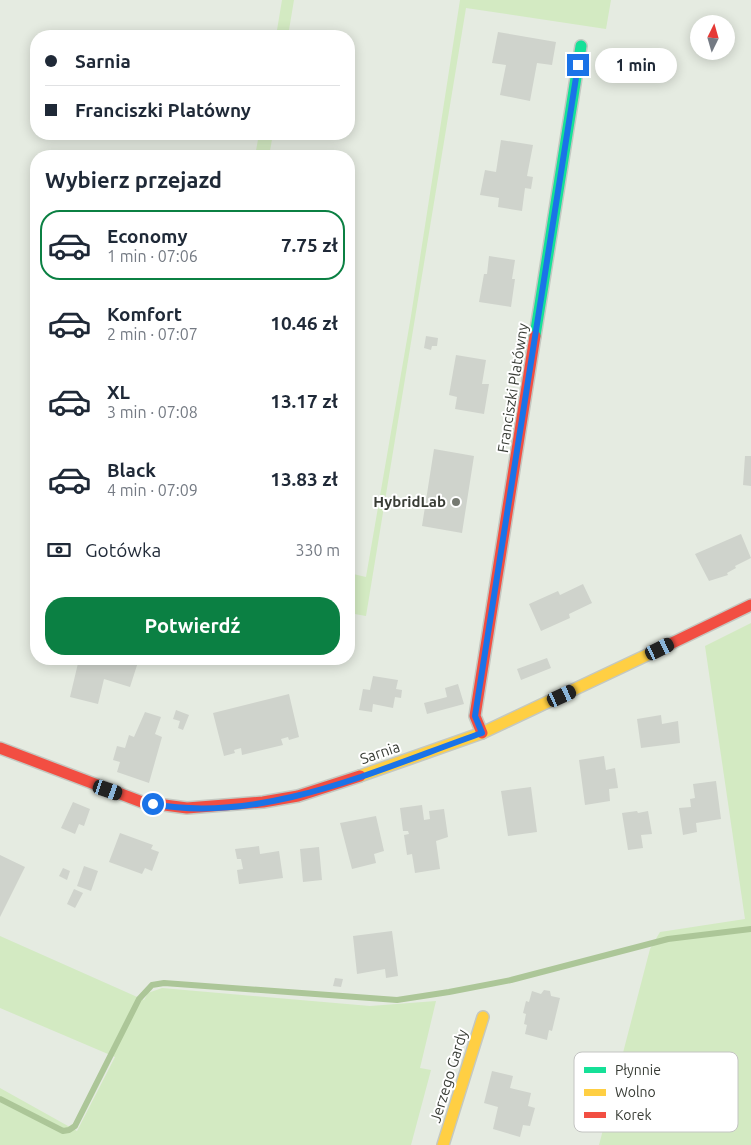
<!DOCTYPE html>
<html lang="pl">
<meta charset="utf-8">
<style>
body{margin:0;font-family:Ubuntu,sans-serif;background:#f6f6f7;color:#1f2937;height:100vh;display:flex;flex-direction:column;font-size:19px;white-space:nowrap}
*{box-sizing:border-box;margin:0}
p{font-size:16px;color:#747a83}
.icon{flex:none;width:28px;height:28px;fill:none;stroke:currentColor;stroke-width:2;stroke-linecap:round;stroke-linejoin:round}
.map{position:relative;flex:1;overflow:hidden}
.panel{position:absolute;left:30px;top:150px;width:325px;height:515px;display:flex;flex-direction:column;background:#fff;border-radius:20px;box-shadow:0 2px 12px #0003}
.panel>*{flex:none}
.banner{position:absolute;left:30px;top:30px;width:325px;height:110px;border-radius:20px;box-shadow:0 2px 12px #0003;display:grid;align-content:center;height:110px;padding:0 15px;background:#fff}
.needle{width:32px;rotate:5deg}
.fabs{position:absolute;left:690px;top:15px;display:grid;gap:10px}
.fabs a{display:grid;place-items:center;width:45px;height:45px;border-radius:50%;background:#fff;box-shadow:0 2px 12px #0003;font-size:25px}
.end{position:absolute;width:22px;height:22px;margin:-11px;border:6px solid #1a73e8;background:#fff;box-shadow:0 0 0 2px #fff}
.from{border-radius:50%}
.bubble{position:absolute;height:35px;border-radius:18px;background:#fff;box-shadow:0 2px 12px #0003;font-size:16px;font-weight:700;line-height:35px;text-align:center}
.car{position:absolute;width:15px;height:30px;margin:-15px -8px;border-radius:6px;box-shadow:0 0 4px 1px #0007;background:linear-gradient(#222 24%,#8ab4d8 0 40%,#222 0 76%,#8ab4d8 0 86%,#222 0)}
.banner b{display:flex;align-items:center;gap:18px;height:48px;font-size:19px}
.banner b+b{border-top:1px solid #e0e1e3}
.banner i{width:12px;height:12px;background:#1f2937}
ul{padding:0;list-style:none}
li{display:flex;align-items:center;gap:15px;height:70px;margin:0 10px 8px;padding:0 5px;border:2px solid transparent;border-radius:20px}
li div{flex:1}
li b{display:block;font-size:19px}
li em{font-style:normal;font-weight:700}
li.active{border-color:#0b8043}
li>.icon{width:45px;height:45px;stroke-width:1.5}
h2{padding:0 15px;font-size:22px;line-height:60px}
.pay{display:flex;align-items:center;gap:12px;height:55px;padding:0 15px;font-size:19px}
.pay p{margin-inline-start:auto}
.button{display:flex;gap:10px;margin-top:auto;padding:10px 15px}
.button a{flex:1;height:58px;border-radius:20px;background:#0b8043;color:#fff;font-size:20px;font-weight:700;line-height:58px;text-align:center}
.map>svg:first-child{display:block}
.green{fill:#d3eac2}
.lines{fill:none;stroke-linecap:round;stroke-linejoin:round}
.stream{stroke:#acc698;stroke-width:6}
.building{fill:#cfd3cc}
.fast-casing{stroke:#c4c8c1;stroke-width:14}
.slow-casing{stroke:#c4c8c1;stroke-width:14}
.jam-casing{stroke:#c4c8c1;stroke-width:14}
.fast{stroke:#16e098;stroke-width:11}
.slow{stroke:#ffcf43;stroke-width:11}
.jam{stroke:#f24e42;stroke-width:11}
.route{stroke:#1a73e8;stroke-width:6}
.poi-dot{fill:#757971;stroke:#fff;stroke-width:2}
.labels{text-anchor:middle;stroke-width:4;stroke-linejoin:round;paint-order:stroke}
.street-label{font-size:15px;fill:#383c35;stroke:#fff}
.poi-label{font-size:15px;font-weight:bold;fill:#383c35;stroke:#fff;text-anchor:end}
.key{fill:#fff;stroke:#c3c4c2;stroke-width:1}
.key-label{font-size:14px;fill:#383c35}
</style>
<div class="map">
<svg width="751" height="1145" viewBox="0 0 751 1145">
<rect width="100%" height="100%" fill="#e5ebe1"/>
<path class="green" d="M 282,0 L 294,0 L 288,36 L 276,36 Z
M 460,0 L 611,0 L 606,29 L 466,8 L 366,616 L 349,613 L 349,573 L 366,577 L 411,316 Z
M 259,134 L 273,134 L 269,156 L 255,156 Z
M 751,623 L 751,1145 L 599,1145 L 650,949 L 660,932 L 745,919 L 705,646 Z
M 0,936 L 144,1000 L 148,993 L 162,988 L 370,1006 L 436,1001 L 420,1068 L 431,1070 L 411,1145 L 0,1145 L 0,1088 L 77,1131 L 115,1057 L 0,1008 Z"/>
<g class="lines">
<path class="stream" d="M 0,1099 L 63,1131 L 69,1130 L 75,1126 L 139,999 L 152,985 L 164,983 L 397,1000 L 449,992 L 511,980 L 668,939 L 751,929"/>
</g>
<path class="building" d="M 498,32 L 556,42 L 552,65 L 537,63 L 530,101 L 500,95 L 506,65 L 492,63 Z
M 501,140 L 533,145 L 527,176 L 533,177 L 531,189 L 525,188 L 522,211 L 498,207 L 499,198 L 480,195 L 485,170 L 496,172 Z
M 489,256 L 515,260 L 512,279 L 515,279 L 511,307 L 479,302 L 484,274 L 487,274 Z
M 426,336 L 438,338 L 437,346 L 432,346 L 431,350 L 424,348 Z
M 456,355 L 486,360 L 482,384 L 489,384 L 484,414 L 455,409 L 457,397 L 449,395 Z
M 434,449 L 474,456 L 462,533 L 422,526 Z
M 745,456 L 751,456 L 751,486 L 743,485 Z
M 741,534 L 751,558 L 735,566 L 736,568 L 727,573 L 728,575 L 709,581 L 695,554 Z
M 583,584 L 592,603 L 569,614 L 570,618 L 541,631 L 529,604 L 558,591 L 560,595 Z
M 547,658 L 551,668 L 521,680 L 517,669 Z
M 79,659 L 139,659 L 130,687 L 104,679 L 98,704 L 70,697 Z
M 373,676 L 398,680 L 396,689 L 402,690 L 401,698 L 395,697 L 393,708 L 373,704 L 372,712 L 359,710 L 363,689 L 370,690 Z
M 458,684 L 464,704 L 427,714 L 424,703 L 447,697 L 445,688 Z
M 289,694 L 299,737 L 289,740 L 288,737 L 281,739 L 283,745 L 242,755 L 241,748 L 234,750 L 235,753 L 224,756 L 213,713 Z
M 176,710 L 189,715 L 183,730 L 178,728 L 180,721 L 173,719 Z
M 145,712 L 161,717 L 155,734 L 162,737 L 149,783 L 117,772 L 120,762 L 113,760 L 117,746 L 125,748 L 129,735 L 134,737 Z
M 661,715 L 662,724 L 678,721 L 680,743 L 641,748 L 637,719 Z
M 604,756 L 606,770 L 615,768 L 618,788 L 609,789 L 610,801 L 585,805 L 579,760 Z
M 716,781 L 721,819 L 696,823 L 697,832 L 683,835 L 679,808 L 691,807 L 690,799 L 695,798 L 693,784 Z
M 531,787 L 537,832 L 508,836 L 501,791 Z
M 73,802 L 90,809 L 84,826 L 79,824 L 75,834 L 61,828 Z
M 422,805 L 424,820 L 430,819 L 429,811 L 444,809 L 448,837 L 436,841 L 440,869 L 415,873 L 412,854 L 407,855 L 404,835 L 409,834 L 408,831 L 403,831 L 400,808 Z
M 637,811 L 638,813 L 648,811 L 652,834 L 641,835 L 643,848 L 628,850 L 622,813 Z
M 376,816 L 384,851 L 374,854 L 376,863 L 352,869 L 340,823 Z
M 120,833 L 153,845 L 151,849 L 159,852 L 152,871 L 145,868 L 142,874 L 109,862 Z
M 259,846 L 260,854 L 279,851 L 283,878 L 239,884 L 237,870 L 243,869 L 241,859 L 237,859 L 235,849 Z
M 319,847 L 322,880 L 303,882 L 300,849 Z
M 0,855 L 25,867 L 0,917 Z
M 84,866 L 98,871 L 91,891 L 77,886 Z
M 63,868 L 70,871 L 67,880 L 59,876 Z
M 74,889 L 83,893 L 75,908 L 67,904 Z
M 392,931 L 398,976 L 386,978 L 385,969 L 357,974 L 353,936 Z
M 335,978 L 343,979 L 341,987 L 333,986 Z
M 544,990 L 550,991 L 551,996 L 560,998 L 552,1031 L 549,1030 L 547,1040 L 525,1034 L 527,1025 L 524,1024 L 526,1014 L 523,1013 L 526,1001 L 529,1002 L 532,991 L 541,994 Z
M 492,1071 L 513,1076 L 510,1088 L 531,1093 L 528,1106 L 535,1108 L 530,1126 L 523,1125 L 520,1137 L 493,1129 L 498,1107 L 484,1103 Z"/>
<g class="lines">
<g class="fast-casing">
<path id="fast" d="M 535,336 L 581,46"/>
</g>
<g class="slow-casing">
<path id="slow" d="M 360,776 L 482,733 L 666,646
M 443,1145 L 483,1017"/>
</g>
<g class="jam-casing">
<path id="jam" d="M 666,646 L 751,605
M 482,733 L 475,716 L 535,336
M 0,748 L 142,802 L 187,808 L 263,802 L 298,796 L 360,776"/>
</g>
<use href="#fast" class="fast"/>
<use href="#slow" class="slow"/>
<use href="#jam" class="jam"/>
</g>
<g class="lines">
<path class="route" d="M 153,804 C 262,825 381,768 482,733 L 475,716 L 578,65"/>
</g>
<circle class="poi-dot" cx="456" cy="502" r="5"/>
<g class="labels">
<g class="street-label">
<text transform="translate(513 388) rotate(-81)" y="5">Franciszki Platówny</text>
<text transform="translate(380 753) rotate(-19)" y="5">Sarnia</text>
<text transform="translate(449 1076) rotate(-73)" y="5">Jerzego Gardy</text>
</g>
<g class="poi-label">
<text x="446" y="507">HybridLab</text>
</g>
</g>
<rect x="574" y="1052" width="164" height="80" rx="8" class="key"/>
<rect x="584" y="1067" width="22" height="6" fill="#16e098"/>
<rect x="584" y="1089" width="22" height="7" fill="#ffcf43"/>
<rect x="584" y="1112" width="22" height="6" fill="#f24e42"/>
<g class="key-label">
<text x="615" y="1075">Płynnie</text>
<text x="615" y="1097">Wolno</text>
<text x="615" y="1120">Korek</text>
</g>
</svg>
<div class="fabs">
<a><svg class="needle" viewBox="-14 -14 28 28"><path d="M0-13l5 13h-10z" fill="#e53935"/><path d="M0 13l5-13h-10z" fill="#747a83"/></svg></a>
</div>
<i class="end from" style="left:153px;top:804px"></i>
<i class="end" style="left:578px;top:65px"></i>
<div class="bubble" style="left:595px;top:48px;width:82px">1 min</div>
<i class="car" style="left:660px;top:649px;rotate:64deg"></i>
<i class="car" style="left:562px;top:696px;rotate:65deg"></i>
<i class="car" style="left:108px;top:790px;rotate:109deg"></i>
<div class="banner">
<b><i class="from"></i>Sarnia</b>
<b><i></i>Franciszki Platówny</b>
</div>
<section class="panel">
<h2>Wybierz przejazd</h2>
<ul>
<li class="active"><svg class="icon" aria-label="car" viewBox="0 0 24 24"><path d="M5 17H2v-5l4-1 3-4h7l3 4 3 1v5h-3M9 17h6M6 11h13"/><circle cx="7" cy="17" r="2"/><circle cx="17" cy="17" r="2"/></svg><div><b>Economy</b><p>1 min · 07:06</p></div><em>7.75 zł</em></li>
<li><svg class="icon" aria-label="car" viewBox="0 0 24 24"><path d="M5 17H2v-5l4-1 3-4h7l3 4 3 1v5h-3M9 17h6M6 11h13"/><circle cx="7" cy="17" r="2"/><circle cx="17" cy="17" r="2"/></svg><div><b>Komfort</b><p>2 min · 07:07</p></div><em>10.46 zł</em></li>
<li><svg class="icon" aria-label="car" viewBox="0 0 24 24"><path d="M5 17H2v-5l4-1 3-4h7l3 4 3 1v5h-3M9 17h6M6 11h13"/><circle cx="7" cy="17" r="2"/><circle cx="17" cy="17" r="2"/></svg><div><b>XL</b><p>3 min · 07:08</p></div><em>13.17 zł</em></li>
<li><svg class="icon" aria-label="car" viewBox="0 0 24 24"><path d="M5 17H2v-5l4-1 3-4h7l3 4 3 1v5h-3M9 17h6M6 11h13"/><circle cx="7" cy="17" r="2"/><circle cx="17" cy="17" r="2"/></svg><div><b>Black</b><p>4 min · 07:09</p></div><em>13.83 zł</em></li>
</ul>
<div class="pay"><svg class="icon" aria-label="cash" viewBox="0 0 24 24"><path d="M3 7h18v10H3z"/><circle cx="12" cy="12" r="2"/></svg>Gotówka<p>330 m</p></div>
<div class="button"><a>Potwierdź</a></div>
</section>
</div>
